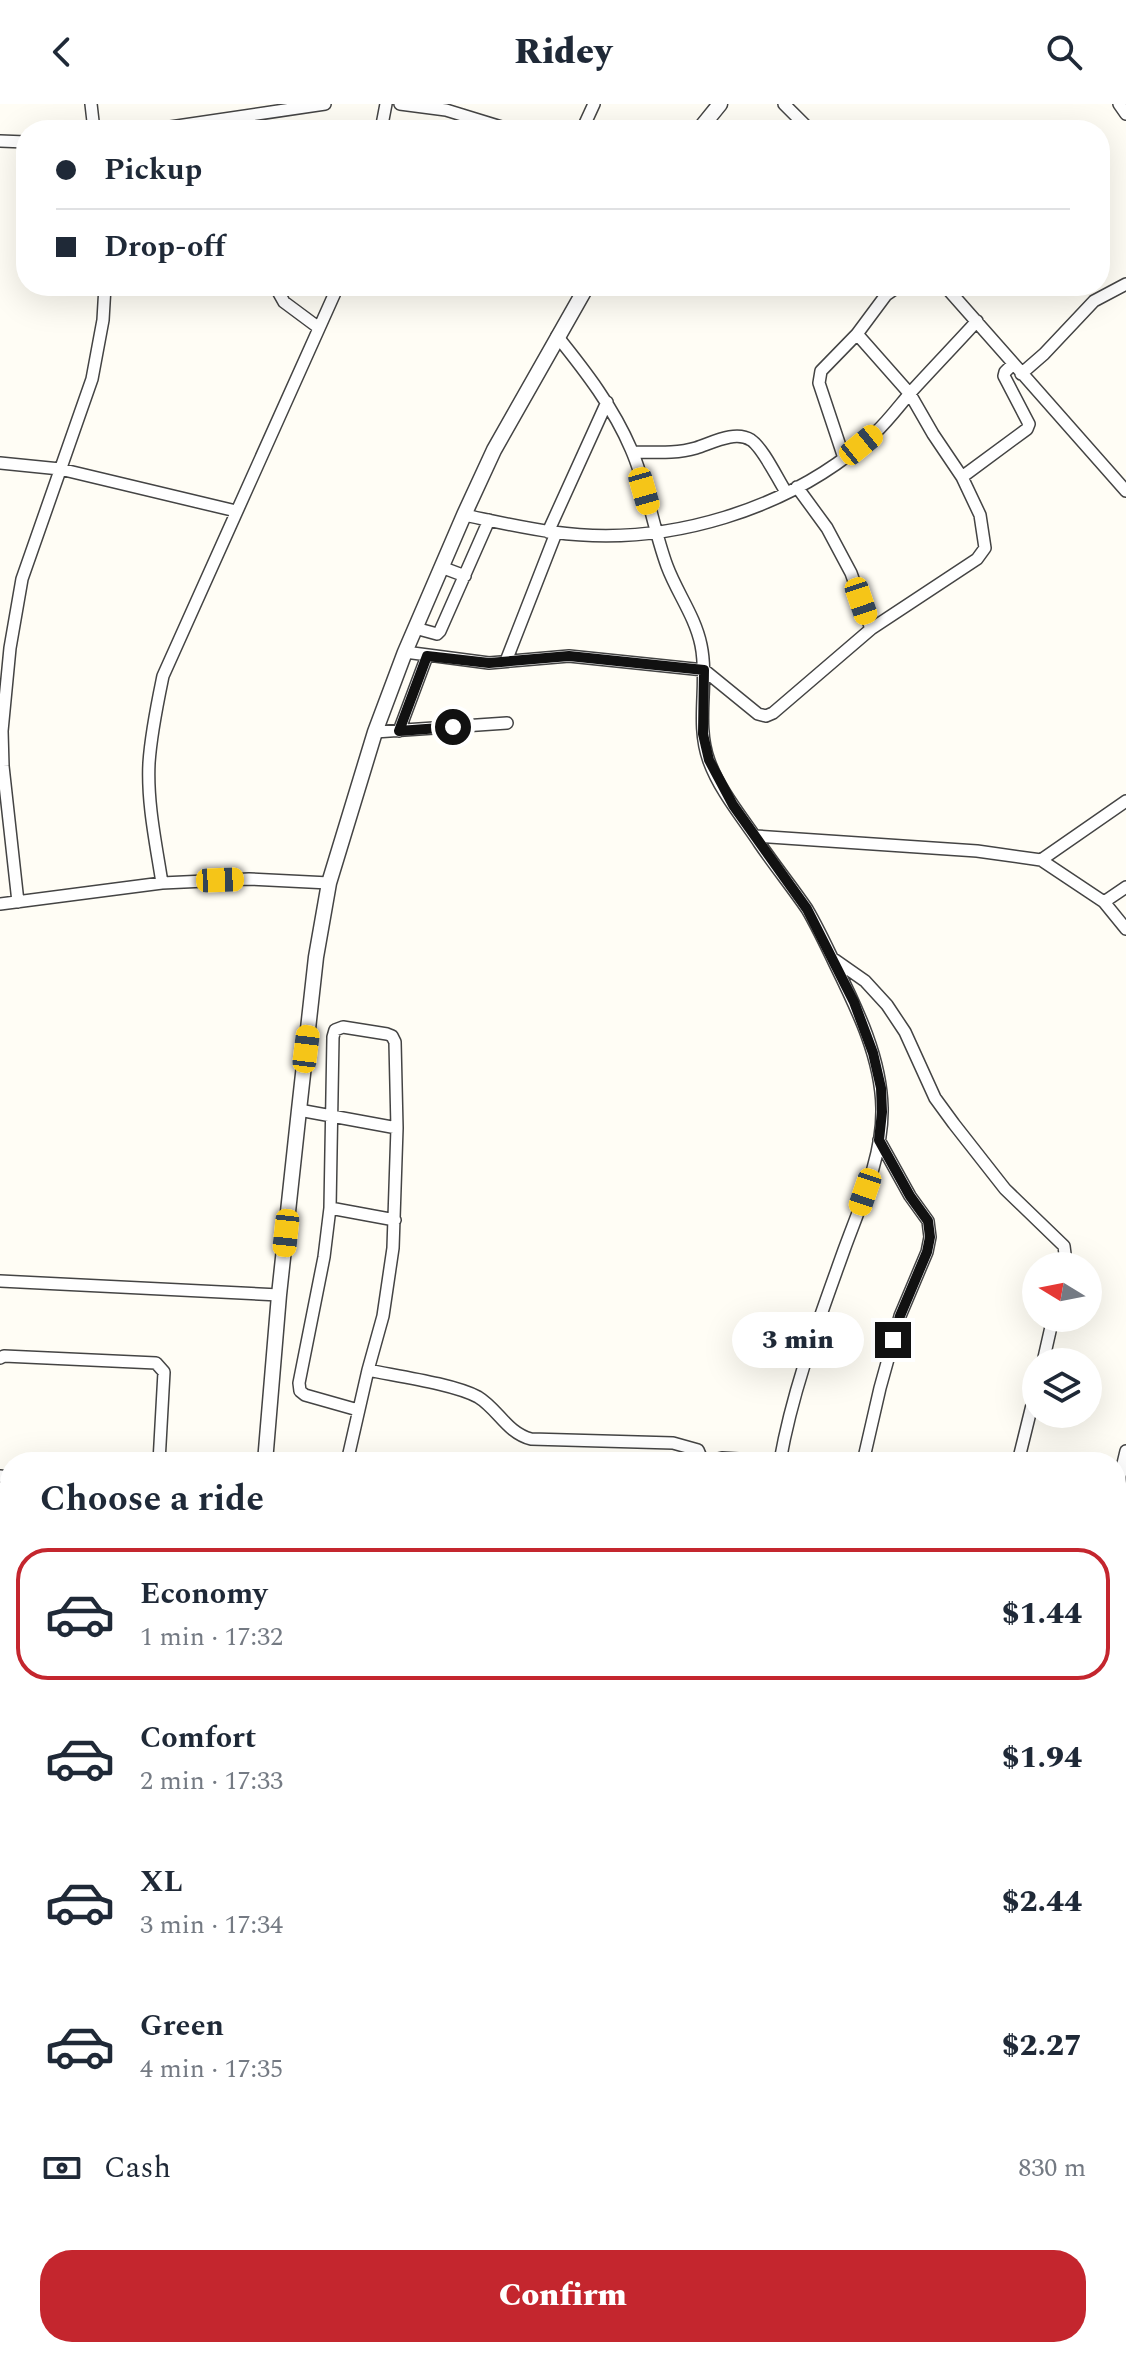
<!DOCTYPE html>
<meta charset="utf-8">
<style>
body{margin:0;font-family:Spectral,serif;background:#f6f6f7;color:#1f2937;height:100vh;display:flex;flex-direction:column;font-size:30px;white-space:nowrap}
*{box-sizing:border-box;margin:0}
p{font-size:26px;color:#747a83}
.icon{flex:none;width:44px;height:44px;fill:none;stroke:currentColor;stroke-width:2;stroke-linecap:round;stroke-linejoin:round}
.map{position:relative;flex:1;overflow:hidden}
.panel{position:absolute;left:0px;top:1348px;width:1126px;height:906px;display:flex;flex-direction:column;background:#fff;border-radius:32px 32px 0 0;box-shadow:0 8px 32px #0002}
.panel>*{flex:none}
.hud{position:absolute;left:16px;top:16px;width:1094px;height:176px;border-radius:32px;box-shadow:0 8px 32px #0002;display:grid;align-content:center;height:176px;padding:0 40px;background:#fff}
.needle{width:52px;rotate:280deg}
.tools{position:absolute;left:1022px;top:1148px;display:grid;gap:16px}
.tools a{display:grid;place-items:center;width:80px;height:80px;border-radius:50%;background:#fff;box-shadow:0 8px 32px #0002;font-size:40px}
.end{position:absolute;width:36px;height:36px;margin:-18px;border:10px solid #111;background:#fff;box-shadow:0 0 0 4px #fff}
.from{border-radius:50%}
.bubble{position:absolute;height:56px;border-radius:28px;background:#fff;box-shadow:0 8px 32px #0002;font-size:26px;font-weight:800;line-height:56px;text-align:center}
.car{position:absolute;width:24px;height:48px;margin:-24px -12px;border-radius:10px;box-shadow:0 0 6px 2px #0007;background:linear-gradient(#f5c518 24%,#345 0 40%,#f5c518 0 76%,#345 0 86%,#f5c518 0)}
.hud b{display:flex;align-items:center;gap:28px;height:76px;font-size:30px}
.hud b+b{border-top:2px solid #e0e1e3}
.hud i{width:20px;height:20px;background:#1f2937}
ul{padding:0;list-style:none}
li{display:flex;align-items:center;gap:24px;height:132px;margin:0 16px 12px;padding:0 24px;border:4px solid transparent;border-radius:32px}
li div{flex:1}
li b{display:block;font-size:30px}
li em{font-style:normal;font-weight:800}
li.on{border-color:#c4262e}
li>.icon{width:72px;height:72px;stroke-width:1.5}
h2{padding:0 40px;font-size:36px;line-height:96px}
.pay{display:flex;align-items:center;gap:20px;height:88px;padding:0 40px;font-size:30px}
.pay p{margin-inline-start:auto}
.action{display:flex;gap:16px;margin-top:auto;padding:16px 40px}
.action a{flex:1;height:92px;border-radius:32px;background:#c4262e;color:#fff;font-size:32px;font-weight:800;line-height:92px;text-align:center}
header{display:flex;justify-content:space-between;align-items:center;height:104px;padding:0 40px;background:#fff;font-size:36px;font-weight:800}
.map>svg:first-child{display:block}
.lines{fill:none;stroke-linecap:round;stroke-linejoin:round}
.minor-casing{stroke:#444;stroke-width:14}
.tertiary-casing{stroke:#444;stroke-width:17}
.minor{stroke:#fff;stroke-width:11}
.tertiary{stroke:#fff;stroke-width:14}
.route{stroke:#111;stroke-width:10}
</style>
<header><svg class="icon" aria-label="back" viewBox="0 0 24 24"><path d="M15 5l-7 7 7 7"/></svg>Ridey<svg class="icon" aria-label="search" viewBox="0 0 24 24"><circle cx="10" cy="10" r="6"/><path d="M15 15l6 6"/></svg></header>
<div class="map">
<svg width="1126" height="2253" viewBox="0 0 1126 2253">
<rect width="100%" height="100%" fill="#fffdf5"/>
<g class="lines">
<g class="minor-casing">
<path id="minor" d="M 91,0 L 94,26
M 400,0 L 446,6 L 511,26
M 784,0 L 810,26
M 1119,0 L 1126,10
M 150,26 L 325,0
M 381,26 L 386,0
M 582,26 L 594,0
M 0,37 L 26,38
M 275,182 L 284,198 L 319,224
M 945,182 L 1126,387
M 557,232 C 586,268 613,303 631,345 C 647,381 653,424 667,462 C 677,489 695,512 701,541 C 709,579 695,619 709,657 C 720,687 742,713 760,740 C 775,762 792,783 807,805 C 817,822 826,841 835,860 C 857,905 881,953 882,1004 C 883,1052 860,1102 844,1146 C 819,1216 793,1284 780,1357
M 1021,270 L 1044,250 L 1094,197 L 1126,180
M 633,348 C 654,348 676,350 696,344 C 712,339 735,326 751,336 C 763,344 777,374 786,388
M 844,354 L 819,279 L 821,267 L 857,230 L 886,191 L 899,182
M 0,359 L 60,365 L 236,407
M 962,373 L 1027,325 L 1029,320 L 1004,272 L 1005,268 L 1013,260
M 797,383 L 827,424 L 851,469 L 871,525
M 464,411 C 493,417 523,424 553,428 C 666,444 791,406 875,329 C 888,317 899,302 911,288 C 933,264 955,241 977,217
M 548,428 L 607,298
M 441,463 L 465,472
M 415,524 L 437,530 L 440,527 L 489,416
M 405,548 L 489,559 L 569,552 L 704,566 L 758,610 L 766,612 L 773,609 L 871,525 L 977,455 L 985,444 L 980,411 L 962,373 L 933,330 L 910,290 L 857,230
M 506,557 L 556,429
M 399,627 L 427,552
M 375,628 L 507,619
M 755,732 L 977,747 L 1041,756 L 1104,798 L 1126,783
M 1041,756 L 1126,697
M 162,779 C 156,740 147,699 149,659 C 151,629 157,601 163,572 L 338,182
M 18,798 L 3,662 L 2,627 L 10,544 L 22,475 L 92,275 L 103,216 L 105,182
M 1104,798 L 1126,825
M 0,800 L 162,779 L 249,775 L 329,779
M 835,856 L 865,877 L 887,901 L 905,928 L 935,994 L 954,1020 L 1005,1085 L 1064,1142 L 1065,1150 L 1063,1162
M 299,1006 L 397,1024
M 330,1104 L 395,1116
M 0,1177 L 279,1191
M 0,1254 L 4,1252 L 156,1259 L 164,1268 L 159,1358
M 1043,1258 L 1053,1214
M 368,1266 C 397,1272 454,1280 478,1293 C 498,1305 507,1329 531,1335 L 673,1339 L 698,1346 L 703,1358
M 347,1358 L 368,1266 L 383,1212 L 393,1144 L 397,1024 L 395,938 L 392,932 L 387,930 L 343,923 L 335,926 L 333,933 L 330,1104 L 324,1153 L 299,1279 L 300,1287 L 305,1291 L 358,1306
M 705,1358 L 722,1354 L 787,1358
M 863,1358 L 880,1284 L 900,1212 L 927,1148 L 930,1133 L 928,1117 L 910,1092 L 879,1036
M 1018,1358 L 1036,1285
M 0,1372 L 10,1373
M 1116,1389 L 1126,1347
M 1116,1521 L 1126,1522
M 1116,1858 L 1126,1860
M 1116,1954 L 1126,1956
M 1116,2078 L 1122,2041
M 1116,2209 L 1126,2211
M 0,2221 L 10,2198
M 325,2244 L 363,2253
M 776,2244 L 779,2253
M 788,2244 L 790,2253
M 1098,2244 L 1106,2253
M 101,2253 L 103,2244
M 193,2253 L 197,2244
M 259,2253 L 262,2244
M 436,2253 L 438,2244
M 526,2253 L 528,2244
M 616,2253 L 617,2244
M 713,2253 L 714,2244
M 875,2253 L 877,2244
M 981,2253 L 982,2244
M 1085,2253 L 1087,2244"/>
</g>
<g class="tertiary-casing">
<path id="tertiary" d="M 699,26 L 720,0
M 265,1358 L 279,1191 L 299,1006 L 316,853 L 329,779 L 375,628 L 405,548 L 464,411 L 494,346 L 587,182
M 0,1881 L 10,1882"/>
</g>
<use href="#minor" class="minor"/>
<use href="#tertiary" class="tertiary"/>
</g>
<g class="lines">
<path class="route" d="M 453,623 L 399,627 L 427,552 L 489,559 L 569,552 L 704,566 L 703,630 L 709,656 L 733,701 L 807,805 L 854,898 L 873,949 L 881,984 L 882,1008 L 879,1036 L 910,1092 L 928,1117 L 930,1133 L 927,1148 L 900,1212 L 893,1236"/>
</g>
</svg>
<div class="tools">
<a><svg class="needle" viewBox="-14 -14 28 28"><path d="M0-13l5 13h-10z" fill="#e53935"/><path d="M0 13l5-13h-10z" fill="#747a83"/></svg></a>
<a><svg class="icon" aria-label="layers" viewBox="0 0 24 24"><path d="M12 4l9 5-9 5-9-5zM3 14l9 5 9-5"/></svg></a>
</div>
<i class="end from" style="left:453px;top:623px"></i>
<i class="end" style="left:893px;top:1236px"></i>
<div class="bubble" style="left:732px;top:1208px;width:132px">3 min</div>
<i class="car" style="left:861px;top:341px;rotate:51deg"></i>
<i class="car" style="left:644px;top:387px;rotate:164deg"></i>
<i class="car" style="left:861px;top:497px;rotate:161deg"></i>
<i class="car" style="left:220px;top:776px;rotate:88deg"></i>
<i class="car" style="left:306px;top:945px;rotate:7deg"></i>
<i class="car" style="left:865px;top:1088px;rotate:199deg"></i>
<i class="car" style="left:286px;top:1129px;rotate:186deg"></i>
<div class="hud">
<b><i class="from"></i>Pickup</b>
<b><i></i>Drop-off</b>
</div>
<section class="panel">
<h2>Choose a ride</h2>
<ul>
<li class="on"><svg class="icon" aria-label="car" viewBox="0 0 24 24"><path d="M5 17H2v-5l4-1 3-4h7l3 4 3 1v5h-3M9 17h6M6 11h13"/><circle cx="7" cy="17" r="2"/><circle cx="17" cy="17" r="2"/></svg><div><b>Economy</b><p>1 min · 17:32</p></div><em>$1.44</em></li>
<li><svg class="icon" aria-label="car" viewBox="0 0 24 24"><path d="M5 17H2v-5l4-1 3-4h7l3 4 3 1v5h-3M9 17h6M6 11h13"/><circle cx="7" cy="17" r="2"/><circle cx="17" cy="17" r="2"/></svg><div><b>Comfort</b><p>2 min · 17:33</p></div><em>$1.94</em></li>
<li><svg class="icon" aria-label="car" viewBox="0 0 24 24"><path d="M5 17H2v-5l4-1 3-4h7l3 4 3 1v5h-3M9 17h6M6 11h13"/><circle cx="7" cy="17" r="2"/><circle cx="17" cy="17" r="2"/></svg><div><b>XL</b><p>3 min · 17:34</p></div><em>$2.44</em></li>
<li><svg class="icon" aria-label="car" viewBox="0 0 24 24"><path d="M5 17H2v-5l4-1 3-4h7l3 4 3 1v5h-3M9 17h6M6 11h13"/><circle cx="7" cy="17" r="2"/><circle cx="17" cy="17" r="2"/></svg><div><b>Green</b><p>4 min · 17:35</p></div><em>$2.27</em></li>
</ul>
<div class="pay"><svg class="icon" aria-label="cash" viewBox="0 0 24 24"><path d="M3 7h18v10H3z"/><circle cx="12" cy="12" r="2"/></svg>Cash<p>830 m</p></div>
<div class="action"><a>Confirm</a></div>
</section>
</div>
